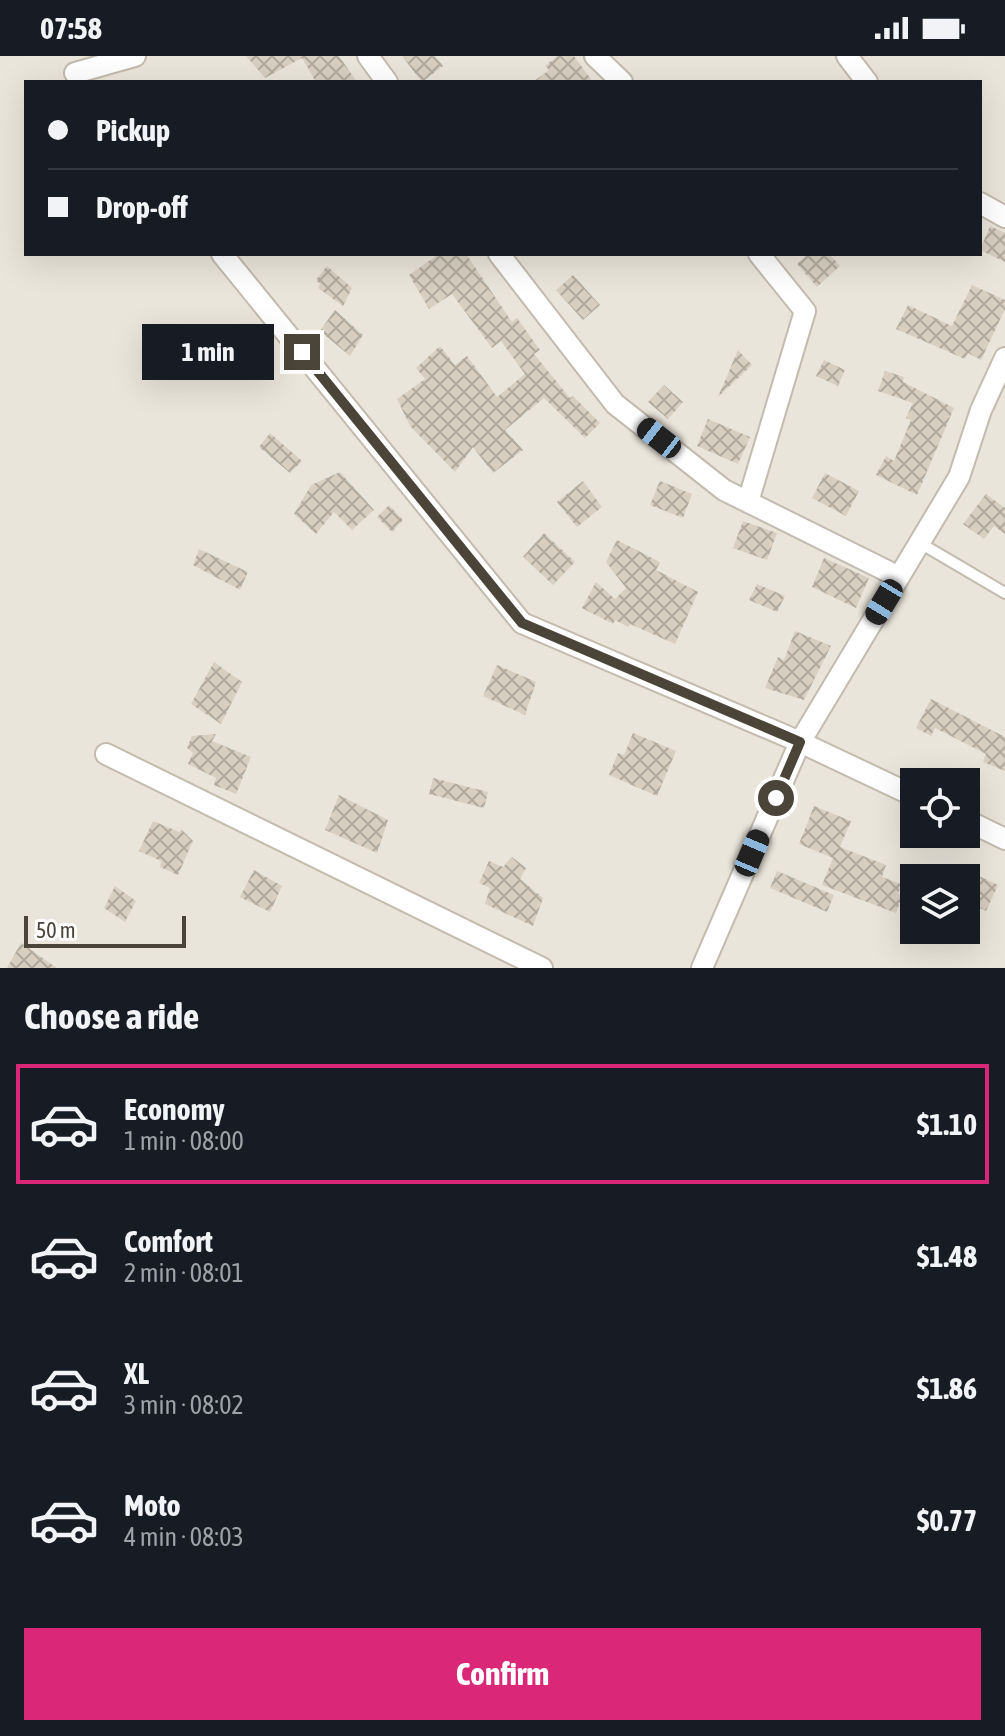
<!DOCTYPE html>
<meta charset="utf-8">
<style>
body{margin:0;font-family:"Asap Condensed",sans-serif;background:#20242c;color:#f1f3f6;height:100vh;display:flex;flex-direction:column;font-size:30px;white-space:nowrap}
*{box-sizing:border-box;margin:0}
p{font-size:26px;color:#9ea1a6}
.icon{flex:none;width:44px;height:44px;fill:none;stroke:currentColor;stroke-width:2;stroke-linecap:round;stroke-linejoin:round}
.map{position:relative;height:912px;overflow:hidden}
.details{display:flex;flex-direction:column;background:#171b24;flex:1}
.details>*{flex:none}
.banner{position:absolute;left:24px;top:24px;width:958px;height:176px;border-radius:0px;box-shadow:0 8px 32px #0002;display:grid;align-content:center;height:176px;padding:0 24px;background:#171b24}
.tools{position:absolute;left:900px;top:712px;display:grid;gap:16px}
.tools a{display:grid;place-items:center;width:80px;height:80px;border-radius:0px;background:#171b24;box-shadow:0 8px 32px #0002;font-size:40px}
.scale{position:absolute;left:24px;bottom:20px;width:162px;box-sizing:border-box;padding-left:8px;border:4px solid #4b4439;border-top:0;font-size:22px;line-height:28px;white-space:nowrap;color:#4b4439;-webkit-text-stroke:6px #fff;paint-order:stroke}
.end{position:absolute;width:36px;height:36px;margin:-18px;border:10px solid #4b4439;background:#fff;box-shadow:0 0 0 4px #fff}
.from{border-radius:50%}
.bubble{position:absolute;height:56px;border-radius:0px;background:#171b24;box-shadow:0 8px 32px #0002;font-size:26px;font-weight:700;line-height:56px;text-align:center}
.car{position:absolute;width:24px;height:48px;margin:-24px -12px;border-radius:10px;box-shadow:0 0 6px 2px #0007;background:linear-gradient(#222 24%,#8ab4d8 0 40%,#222 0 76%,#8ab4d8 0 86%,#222 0)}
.banner b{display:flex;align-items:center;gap:28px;height:76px;font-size:30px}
.banner b+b{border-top:2px solid #363941}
.banner i{width:20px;height:20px;background:#f1f3f6}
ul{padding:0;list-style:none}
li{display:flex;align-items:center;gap:24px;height:120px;margin:0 16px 12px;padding:0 8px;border:4px solid transparent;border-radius:0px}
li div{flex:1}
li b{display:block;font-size:30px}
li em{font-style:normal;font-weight:700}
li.selected{border-color:#db2777}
li>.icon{width:72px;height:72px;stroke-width:1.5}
h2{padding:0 24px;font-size:36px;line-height:96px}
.cta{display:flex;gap:16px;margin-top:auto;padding:16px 24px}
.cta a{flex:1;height:92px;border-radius:0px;background:#db2777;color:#fff;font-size:32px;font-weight:700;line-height:92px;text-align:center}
.status{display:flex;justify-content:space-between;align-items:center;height:56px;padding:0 40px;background:#171b24;direction:ltr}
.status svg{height:22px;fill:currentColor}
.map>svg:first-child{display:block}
.residential{fill:#eae5da;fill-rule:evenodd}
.building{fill:url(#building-cross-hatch)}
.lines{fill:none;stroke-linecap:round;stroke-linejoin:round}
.service-casing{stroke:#c2bbae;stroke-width:14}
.minor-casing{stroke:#c2bbae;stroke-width:24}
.service{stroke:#fff;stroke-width:10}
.minor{stroke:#fff;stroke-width:20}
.route{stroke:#4b4439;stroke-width:10}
</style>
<div class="status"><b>07:58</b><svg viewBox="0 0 49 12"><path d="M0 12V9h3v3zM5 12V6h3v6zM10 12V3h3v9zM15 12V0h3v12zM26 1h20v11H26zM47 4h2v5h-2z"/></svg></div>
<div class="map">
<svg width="1005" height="912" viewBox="0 0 1005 912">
<defs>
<pattern id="building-cross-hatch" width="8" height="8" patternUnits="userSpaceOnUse" patternTransform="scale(2)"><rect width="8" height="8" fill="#d8cfc1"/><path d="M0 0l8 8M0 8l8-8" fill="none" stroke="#b1aa9e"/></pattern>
</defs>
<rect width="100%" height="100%" fill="#f6f3ec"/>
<path class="residential" d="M 0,0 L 1005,0 L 1005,912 L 0,912 ZM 26,26 L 980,26 L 980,198 L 26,198 ZM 914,726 L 966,726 L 966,778 L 914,778 ZM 914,822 L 966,822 L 966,874 L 914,874 Z"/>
<path class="building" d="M 246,0 L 339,0 L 357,26 L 316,26 L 302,2 L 265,22 Z
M 402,0 L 435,0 L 443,10 L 422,26 Z
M 557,0 L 574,0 L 593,26 L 533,26 L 549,14 L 545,10 Z
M 990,170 L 1005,177 L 1005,206 L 980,194 Z
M 439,198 L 466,198 L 512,266 L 517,262 L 540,294 L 534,298 L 570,342 L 573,340 L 600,367 L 585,382 L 544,342 L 505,374 L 523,394 L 493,417 L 473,391 L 455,416 L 410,370 L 397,343 L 425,323 L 416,312 L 440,290 L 455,309 L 467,300 L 497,341 L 525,318 L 501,285 L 492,292 L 452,238 L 429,253 L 409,219 Z
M 808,198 L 829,198 L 840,210 L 817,231 L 797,208 Z
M 327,210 L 352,232 L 343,250 L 318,232 L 320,228 L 316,224 Z
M 573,219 L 600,249 L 583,264 L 556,234 Z
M 972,229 L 1005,244 L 1005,253 L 981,304 L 968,297 L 965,303 L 896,273 L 908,249 L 952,270 Z
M 335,254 L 363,279 L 350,300 L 320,275 Z
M 738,294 L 752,309 L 718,341 Z
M 824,304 L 845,314 L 838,330 L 816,320 Z
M 885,315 L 904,321 L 903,326 L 954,352 L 917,439 L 876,419 L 886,400 L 894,405 L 911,364 L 906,362 L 913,347 L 878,335 Z
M 664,329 L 683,346 L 668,363 L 648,346 Z
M 708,363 L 750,381 L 738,408 L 697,390 Z
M 270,377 L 302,405 L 290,417 L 259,391 Z
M 340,416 L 374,454 L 352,474 L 334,456 L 316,478 L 294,458 L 311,429 Z
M 825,417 L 859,435 L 846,460 L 812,442 Z
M 583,425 L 602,451 L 577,471 L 557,446 Z
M 660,425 L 692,438 L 683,462 L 650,449 Z
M 986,438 L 1005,452 L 1005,478 L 994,470 L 984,483 L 963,468 Z
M 389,449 L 403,464 L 392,476 L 377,461 Z
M 743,465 L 777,477 L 767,504 L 733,492 Z
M 544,477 L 575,506 L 553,529 L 523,501 Z
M 617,484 L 660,506 L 656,514 L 698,536 L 675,588 L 630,568 L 628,571 L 615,564 L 613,568 L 582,552 L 596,526 L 615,543 L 626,532 L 606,506 Z
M 199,493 L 248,516 L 240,534 L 193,509 Z
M 824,502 L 869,522 L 856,552 L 812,531 Z
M 757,528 L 785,540 L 777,556 L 749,544 Z
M 795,575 L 831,590 L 804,644 L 765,632 L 778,601 L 784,604 Z
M 214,606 L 242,626 L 221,668 L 191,648 Z
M 497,609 L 536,626 L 525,659 L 483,640 Z
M 931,643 L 1005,681 L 1005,715 L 983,706 L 986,698 L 935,672 L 931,680 L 916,672 Z
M 633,677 L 676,695 L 657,740 L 609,719 L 618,697 L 624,699 Z
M 216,678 L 212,685 L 251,701 L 236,738 L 214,729 L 216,722 L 188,708 L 193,697 L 187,692 L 192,680 Z
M 433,722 L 488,736 L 484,752 L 429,738 Z
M 339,739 L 388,764 L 377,797 L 325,774 Z
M 814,750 L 851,765 L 840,791 L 886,809 L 882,821 L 901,828 L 898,838 L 902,840 L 896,857 L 822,829 L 833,802 L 799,788 Z
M 153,765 L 179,776 L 182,774 L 193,785 L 178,819 L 160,811 L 161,805 L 139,795 Z
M 512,801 L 526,812 L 520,823 L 543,842 L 533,870 L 485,848 L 490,832 L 479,827 L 489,805 L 503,811 Z
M 254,814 L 282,830 L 270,856 L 240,841 Z
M 966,814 L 998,829 L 986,855 L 966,846 Z
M 777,815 L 834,839 L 827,856 L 770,832 Z
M 115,830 L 136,845 L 125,866 L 104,852 Z
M 21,887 L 57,912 L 7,912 Z"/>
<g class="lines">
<g class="service-casing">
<path id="service" d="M 920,487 L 1005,537"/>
</g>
<g class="minor-casing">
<path id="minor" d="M 368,0 L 387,26
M 595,0 L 622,26
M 847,0 L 867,26
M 75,17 L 135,0
M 980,147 L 1005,161
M 222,198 L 522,567 L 800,686 L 914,740
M 499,198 L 615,348 L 724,434 L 899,521
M 748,446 L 805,255 L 759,198
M 106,698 L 542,912
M 966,764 L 1005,783
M 702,912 L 800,686 L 959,421 L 981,354 L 1005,302"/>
</g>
<use href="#service" class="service"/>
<use href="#minor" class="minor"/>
</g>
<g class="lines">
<path class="route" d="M 302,296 L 522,567 L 800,686 L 776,742"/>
</g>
</svg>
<div class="tools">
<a><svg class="icon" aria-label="locate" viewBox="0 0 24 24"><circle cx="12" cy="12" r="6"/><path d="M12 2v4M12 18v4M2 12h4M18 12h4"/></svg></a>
<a><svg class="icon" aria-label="layers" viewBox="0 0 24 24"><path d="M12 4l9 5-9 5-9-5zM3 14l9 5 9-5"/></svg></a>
</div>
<div class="scale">50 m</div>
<i class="end from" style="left:776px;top:742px"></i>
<i class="end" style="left:302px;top:296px"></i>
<div class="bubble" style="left:142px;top:268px;width:132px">1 min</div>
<i class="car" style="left:659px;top:382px;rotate:308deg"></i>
<i class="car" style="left:884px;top:546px;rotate:211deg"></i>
<i class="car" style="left:752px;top:797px;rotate:23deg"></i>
<div class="banner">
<b><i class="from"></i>Pickup</b>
<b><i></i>Drop-off</b>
</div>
</div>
<section class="details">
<h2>Choose a ride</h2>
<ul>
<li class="selected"><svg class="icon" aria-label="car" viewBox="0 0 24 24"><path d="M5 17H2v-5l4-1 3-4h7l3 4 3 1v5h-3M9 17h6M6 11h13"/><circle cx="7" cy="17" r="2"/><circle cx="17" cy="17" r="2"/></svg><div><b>Economy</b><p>1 min · 08:00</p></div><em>$1.10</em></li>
<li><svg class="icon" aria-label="car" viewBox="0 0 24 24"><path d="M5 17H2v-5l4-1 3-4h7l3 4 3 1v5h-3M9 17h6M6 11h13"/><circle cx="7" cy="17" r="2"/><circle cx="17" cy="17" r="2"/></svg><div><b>Comfort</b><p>2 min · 08:01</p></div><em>$1.48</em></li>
<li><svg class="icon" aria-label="car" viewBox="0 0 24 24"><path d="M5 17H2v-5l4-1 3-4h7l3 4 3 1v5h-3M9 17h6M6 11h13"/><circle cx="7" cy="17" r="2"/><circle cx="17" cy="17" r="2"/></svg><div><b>XL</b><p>3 min · 08:02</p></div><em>$1.86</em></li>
<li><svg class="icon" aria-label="car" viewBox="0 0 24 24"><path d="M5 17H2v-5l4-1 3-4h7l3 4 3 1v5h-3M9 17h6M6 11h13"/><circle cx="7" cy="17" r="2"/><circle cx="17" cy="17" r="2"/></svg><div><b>Moto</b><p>4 min · 08:03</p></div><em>$0.77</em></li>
</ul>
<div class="cta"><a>Confirm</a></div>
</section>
